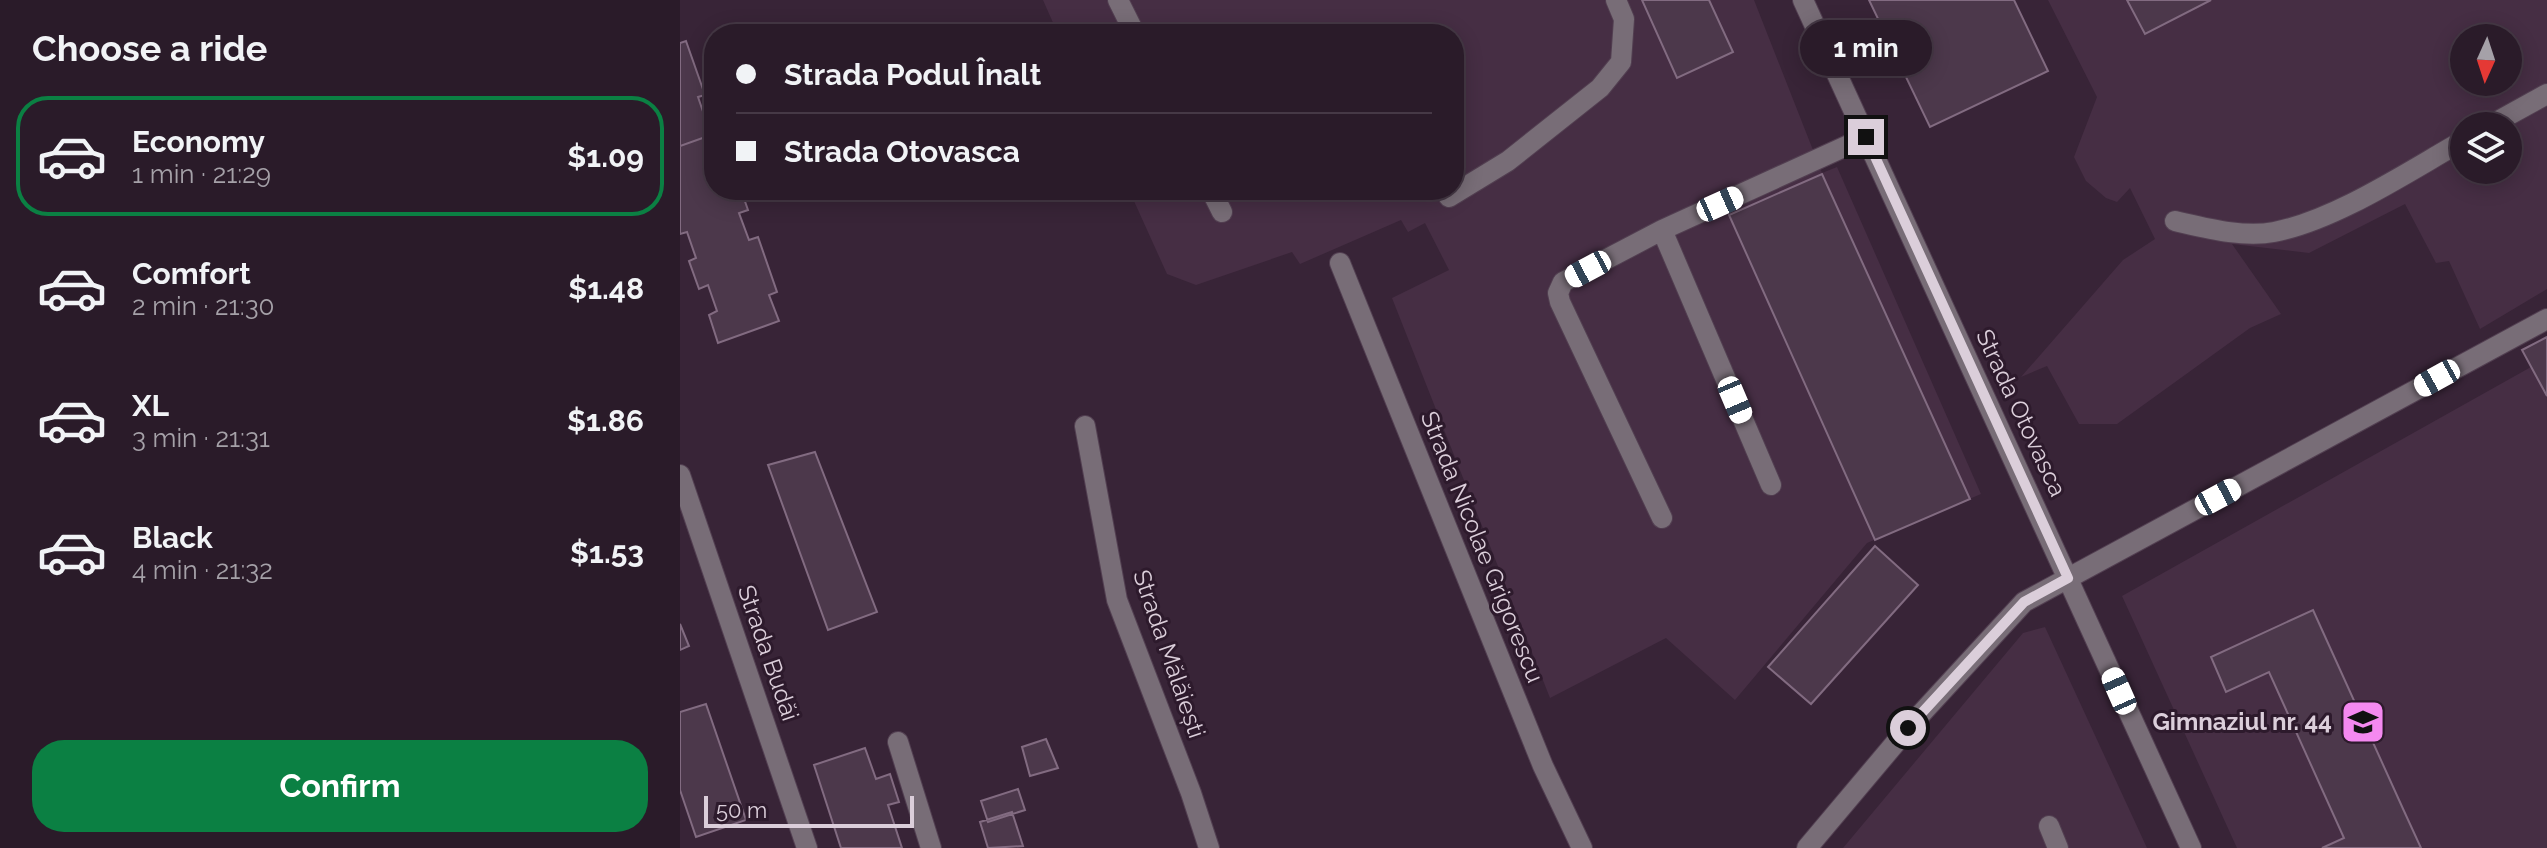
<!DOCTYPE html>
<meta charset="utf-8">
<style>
body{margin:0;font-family:Raleway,sans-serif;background:#362835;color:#f1f3f6;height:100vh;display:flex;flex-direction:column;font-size:30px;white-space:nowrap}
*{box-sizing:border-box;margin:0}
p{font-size:26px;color:#a5a1a8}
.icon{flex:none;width:44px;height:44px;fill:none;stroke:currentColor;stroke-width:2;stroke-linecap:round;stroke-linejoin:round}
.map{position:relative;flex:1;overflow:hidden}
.drawer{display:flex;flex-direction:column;background:#2a1b29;width:680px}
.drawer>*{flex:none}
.banner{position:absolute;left:24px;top:24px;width:760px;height:176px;border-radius:32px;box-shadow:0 4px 20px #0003,0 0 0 2px #463946;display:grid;align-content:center;height:176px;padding:0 32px;background:#2a1b29}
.needle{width:52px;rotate:183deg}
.buttons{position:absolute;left:1770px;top:24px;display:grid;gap:16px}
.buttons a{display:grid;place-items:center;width:72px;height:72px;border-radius:50%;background:#2a1b29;box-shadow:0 4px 20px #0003,0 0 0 2px #463946;font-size:40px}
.scale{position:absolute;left:24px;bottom:20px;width:210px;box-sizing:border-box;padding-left:8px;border:4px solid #dbceda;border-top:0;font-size:22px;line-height:28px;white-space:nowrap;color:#dbceda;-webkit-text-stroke:6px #2d1a2c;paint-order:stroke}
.end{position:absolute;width:36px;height:36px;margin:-18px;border:10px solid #dbceda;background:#111;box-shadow:0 0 0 4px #111}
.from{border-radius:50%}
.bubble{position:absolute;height:56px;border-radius:28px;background:#2a1b29;box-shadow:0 4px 20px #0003,0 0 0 2px #463946;font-size:26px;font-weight:700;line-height:56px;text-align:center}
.car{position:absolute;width:24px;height:48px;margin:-24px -12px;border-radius:10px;box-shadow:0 0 6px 2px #0007;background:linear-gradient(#fff 24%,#345 0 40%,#fff 0 76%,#345 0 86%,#fff 0)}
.banner b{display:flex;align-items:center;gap:28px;height:76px;font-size:30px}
.banner b+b{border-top:2px solid #463946}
.banner i{width:20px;height:20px;background:#f1f3f6}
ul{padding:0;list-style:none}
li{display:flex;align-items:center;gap:24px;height:120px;margin:0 16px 12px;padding:0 16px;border:4px solid transparent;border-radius:32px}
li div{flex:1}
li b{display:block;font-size:30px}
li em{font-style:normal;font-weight:700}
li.active{border-color:#0b8043}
li>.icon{width:72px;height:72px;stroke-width:1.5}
h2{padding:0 32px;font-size:36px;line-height:96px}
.button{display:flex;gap:16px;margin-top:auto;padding:16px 32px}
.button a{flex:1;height:92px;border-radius:32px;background:#0b8043;color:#fff;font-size:32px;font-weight:700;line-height:92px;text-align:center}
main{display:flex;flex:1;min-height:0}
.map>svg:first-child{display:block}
.built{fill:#462e44;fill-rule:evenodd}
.building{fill:#4c384b;stroke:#826b81;stroke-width:2}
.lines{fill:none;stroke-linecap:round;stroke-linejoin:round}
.minor-casing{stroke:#523f51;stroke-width:22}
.minor{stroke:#786d77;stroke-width:20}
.route{stroke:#dbceda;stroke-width:10}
.labels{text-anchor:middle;stroke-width:6;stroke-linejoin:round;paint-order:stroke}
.street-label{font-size:24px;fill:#dbceda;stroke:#2d1a2c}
.poi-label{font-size:24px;font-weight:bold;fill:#dbceda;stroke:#2d1a2c;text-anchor:end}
</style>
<main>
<section class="drawer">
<h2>Choose a ride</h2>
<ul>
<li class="active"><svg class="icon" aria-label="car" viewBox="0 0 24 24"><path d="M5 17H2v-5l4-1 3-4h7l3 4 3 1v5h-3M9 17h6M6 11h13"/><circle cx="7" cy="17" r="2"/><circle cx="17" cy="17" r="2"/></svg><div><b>Economy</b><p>1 min · 21:29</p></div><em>$1.09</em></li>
<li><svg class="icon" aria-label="car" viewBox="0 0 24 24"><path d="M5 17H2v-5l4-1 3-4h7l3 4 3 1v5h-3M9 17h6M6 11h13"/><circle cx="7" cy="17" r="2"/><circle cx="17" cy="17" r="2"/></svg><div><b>Comfort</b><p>2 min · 21:30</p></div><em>$1.48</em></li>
<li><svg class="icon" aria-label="car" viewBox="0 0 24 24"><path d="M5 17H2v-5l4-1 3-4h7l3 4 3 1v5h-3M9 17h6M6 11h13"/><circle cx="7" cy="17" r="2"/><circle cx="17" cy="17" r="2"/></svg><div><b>XL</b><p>3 min · 21:31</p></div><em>$1.86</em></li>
<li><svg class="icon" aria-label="car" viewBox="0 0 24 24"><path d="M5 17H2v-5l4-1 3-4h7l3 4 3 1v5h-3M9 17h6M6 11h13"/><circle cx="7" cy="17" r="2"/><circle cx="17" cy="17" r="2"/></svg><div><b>Black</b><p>4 min · 21:32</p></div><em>$1.53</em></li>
</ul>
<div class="button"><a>Confirm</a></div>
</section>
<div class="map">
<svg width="1867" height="848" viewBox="0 0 1867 848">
<rect width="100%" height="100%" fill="#382437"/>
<path class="built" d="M 363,0 L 1074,0 L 1142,173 L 1157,167 L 1301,494 L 1187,543 L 1055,700 L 986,638 L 870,698 L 712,298 L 769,270 L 745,223 L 728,232 L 721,220 L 620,264 L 612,252 L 516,285 L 487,274 L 449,190 L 774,190 L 774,34 L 378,34 Z
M 1368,0 L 1867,0 L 1867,289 L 1800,329 L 1769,261 L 1756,263 L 1725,204 L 1629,253 L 1552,244 L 1601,314 L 1570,328 L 1437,424 L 1399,424 L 1367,366 L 1341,377 L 1443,260 L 1475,239 L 1450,188 L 1437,202 L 1426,198 L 1406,181 L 1394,157 L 1417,97 ZM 1784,38 L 1828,38 L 1828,82 L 1784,82 ZM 1784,126 L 1828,126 L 1828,170 L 1784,170 Z
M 1867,337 L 1867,848 L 1557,848 L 1442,596 L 1851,367 L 1842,350 Z
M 1365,627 L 1467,848 L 1163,848 L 1343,633 Z"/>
<path class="building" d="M 962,0 L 1029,0 L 1053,52 L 997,78 Z
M 1189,0 L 1334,0 L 1368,71 L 1250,127 Z
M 1447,0 L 1531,0 L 1465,34 Z
M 6,41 L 25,95 L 18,97 L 31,135 L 0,146 L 0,43 Z
M 31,135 L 34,142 L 34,190 L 61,190 L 68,210 L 59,213 L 69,240 L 78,237 L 97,292 L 89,295 L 99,321 L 38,343 L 29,315 L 37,311 L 28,285 L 19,289 L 9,261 L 16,258 L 7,232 L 0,234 L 0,146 Z
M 1142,174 L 1290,499 L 1195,540 L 1049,215 Z
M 1867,337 L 1867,396 L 1842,350 Z
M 135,452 L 197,612 L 148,630 L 88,465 Z
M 1195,546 L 1238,585 L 1131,704 L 1088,667 Z
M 1633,610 L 1724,811 L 1741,848 L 1642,848 L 1664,838 L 1589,672 L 1546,692 L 1531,657 Z
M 0,624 L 9,646 L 0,650 Z
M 26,704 L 66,820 L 16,837 L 0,790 L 0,712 Z
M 366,739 L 378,768 L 350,776 L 342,747 Z
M 185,748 L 196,779 L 210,774 L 219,802 L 208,805 L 222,848 L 161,848 L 134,765 Z
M 338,789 L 345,810 L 308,822 L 301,801 Z
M 332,812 L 343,846 L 308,848 L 300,822 Z"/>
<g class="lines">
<g class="minor-casing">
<path id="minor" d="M 438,0 L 455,34
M 1123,0 L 1511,848
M 1809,126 L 1867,94
M 531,190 L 542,212
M 769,197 L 828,161 L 920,88 L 941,62 L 944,19 L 936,0
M 1495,221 C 1526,228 1563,238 1594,232 C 1656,220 1729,171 1784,140
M 982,230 L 883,282 L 878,293 L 880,302 L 982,518
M 660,263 L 863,766 L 902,848
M 405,426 L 437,600 L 511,793 L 529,848
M 0,475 L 127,848
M 1091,485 L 982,230 L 1186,137
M 218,742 L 251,848
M 1369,826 L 1378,848
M 1127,848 L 1228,728 L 1344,602 L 1867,319"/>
</g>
<use href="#minor" class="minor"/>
</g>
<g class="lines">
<path class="route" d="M 1186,137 L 1388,578 L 1344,602 L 1228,728"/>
</g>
<defs>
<g id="school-square" transform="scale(2.3)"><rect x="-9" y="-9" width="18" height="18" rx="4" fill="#f489f0" stroke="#2d1a2c"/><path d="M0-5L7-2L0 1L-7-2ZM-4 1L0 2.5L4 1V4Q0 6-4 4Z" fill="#111"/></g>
</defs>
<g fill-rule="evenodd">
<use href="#school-square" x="1683" y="722"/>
</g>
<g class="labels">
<g class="street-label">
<text transform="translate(1341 413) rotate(65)" y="8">Strada Otovasca</text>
<text transform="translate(802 547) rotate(68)" y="8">Strada Nicolae Grigorescu</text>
<text transform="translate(88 653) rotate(71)" y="8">Strada Budăi</text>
<text transform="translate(489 654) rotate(71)" y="8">Strada Mălăiești</text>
</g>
<g class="poi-label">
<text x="1652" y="730">Gimnaziul nr. 44</text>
</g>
</g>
</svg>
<div class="buttons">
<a><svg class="needle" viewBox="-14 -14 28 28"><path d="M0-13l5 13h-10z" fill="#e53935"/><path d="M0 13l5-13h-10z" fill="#a5a1a8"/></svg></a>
<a><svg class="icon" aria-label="layers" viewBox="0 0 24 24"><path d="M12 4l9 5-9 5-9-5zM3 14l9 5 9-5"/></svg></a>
</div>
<div class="scale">50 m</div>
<i class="end from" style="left:1228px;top:728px"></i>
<i class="end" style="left:1186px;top:137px"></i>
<div class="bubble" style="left:1120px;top:20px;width:132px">1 min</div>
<i class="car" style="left:1040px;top:204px;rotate:66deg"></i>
<i class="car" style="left:908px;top:269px;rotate:242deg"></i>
<i class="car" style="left:1757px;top:378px;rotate:241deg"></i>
<i class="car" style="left:1055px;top:400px;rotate:157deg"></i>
<i class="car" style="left:1538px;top:497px;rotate:62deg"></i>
<i class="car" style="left:1439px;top:691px;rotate:336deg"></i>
<div class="banner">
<b><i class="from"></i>Strada Podul Înalt</b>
<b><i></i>Strada Otovasca</b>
</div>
</div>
</main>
